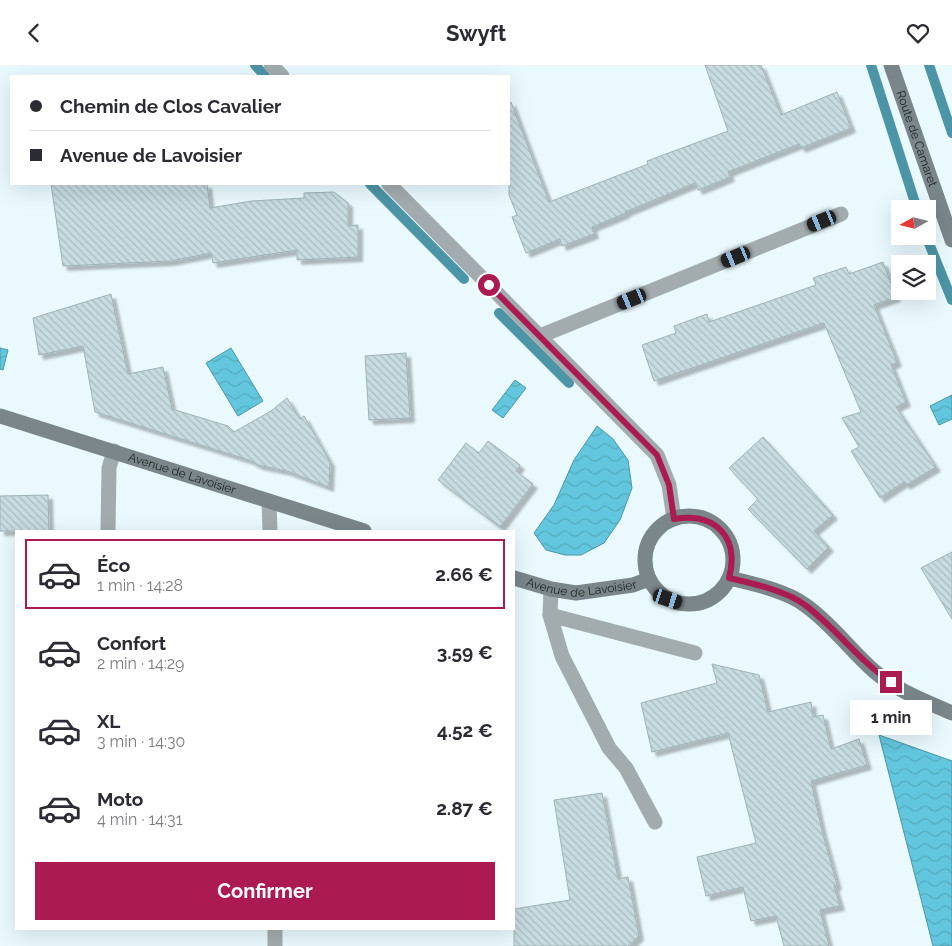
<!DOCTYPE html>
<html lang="fr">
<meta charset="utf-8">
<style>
body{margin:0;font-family:Raleway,sans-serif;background:#f7f7f7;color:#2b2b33;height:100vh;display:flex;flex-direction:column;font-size:19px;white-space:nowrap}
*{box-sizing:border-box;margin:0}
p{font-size:16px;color:#7c7c81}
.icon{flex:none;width:28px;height:28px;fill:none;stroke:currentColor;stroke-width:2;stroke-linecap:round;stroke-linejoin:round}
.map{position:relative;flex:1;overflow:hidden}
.drawer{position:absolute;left:15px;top:465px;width:500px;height:400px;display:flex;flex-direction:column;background:#fff;border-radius:0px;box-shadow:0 5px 20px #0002}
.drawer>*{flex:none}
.banner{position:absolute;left:10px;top:10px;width:500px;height:110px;border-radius:0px;box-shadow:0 5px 20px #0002;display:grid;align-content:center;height:110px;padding:0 20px;background:#fff}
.needle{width:32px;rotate:262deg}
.fabs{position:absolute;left:891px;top:135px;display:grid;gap:10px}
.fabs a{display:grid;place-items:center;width:45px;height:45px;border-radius:0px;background:#fff;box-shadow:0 5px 20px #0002;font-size:25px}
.end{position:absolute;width:22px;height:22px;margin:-11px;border:6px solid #ab1a51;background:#fff;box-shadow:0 0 0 2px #fff}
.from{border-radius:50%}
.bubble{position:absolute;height:35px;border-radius:0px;background:#fff;box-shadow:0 5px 20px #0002;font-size:16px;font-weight:700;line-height:35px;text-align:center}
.car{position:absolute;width:15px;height:30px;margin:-15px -8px;border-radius:6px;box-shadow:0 0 4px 1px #0007;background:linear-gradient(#222 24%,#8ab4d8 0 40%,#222 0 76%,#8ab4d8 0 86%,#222 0)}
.banner b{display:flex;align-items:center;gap:18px;height:48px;font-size:19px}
.banner b+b{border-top:1px solid #e1e1e2}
.banner i{width:12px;height:12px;background:#2b2b33}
ul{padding:9px 0 0;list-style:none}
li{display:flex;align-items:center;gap:15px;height:70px;margin:0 10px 8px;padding:0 10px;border:2px solid transparent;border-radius:0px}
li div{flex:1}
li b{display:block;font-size:19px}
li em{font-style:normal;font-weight:700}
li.on{border-color:#ab1a51}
li>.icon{width:45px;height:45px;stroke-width:1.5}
.cta{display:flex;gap:10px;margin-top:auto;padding:10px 20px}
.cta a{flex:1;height:58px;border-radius:0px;background:#ab1a51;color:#fff;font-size:20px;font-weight:700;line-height:58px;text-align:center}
header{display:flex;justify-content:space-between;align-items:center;height:65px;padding:0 20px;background:#fff;font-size:22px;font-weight:700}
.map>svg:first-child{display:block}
.water{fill:url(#water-waves);stroke:#4c95a6}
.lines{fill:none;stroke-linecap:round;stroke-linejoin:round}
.stream{stroke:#4c95a6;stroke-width:10}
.building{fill:url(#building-back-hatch);stroke:#9eb2b7;filter:url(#shadow)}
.lane{stroke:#a2abad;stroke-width:15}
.street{stroke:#a2abad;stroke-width:15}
.secondary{stroke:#7a868a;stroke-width:15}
.route{stroke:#ab1a51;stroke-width:6}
.labels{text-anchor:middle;stroke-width:4;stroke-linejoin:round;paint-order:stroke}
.street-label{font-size:12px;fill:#1a2123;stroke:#fff}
</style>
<header><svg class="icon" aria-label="back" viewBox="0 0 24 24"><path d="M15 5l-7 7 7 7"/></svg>Swyft<svg class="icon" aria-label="heart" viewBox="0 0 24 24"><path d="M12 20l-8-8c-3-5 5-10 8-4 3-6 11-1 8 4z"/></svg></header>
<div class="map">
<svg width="952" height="881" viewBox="0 0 952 881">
<defs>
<pattern id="water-waves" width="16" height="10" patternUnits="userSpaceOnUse" patternTransform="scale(1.25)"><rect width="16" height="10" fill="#62c7de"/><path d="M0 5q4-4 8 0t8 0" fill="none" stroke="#54abbe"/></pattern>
<pattern id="building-back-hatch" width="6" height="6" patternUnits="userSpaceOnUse" patternTransform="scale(1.25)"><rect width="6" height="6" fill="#c7dbe0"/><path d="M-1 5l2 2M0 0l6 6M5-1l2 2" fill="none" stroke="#aabcc0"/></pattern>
<filter id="shadow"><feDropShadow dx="4.5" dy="4.5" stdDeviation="1" flood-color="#0004"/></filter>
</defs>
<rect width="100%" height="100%" fill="#e9f9fe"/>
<path class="water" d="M 0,283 L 8,285 L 3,305 L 0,304 Z
M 231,283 L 263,336 L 238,351 L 206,298 Z
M 515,315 L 526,323 L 503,353 L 492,345 Z
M 952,330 L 952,354 L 939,360 L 930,341 Z
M 597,361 L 613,374 L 628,395 L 632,423 L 620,455 L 604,478 L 581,490 L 565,490 L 546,485 L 534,468 L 554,440 L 574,395 Z
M 879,670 L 952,696 L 952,881 L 933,881 Z"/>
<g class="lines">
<path class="stream" d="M 255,0 L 265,11
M 871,0 L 917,144
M 929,0 L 952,68
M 370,119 L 464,214
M 926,171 L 952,235
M 499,248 L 569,318"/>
</g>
<path class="building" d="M 705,0 L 761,0 L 781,50 L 837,27 L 851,63 L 801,83 L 799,79 L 728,107 L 730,112 L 698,125 L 695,118 L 625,147 L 626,148 L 592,162 L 594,169 L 562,181 L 560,174 L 526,188 L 512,152 L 517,150 L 509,130 L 509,38 L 511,37 L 549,137 L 648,99 L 647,96 L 728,66 Z
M 51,119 L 207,119 L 210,143 L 252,136 L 304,133 L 304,128 L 334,127 L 348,138 L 348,161 L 358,160 L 358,192 L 297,195 L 297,185 L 213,198 L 211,188 L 170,196 L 63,201 Z
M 883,197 L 896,232 L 874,240 L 897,297 L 891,300 L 906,337 L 896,342 L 936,402 L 906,420 L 904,417 L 880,433 L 851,386 L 859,382 L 842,353 L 861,347 L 824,258 L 654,316 L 642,280 L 676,268 L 674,261 L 707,249 L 709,257 L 816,220 L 813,213 L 846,202 L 849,209 Z
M 111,229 L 128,309 L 163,302 L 172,344 L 228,361 L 234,367 L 271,346 L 287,333 L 300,354 L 304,351 L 330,397 L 329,422 L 287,406 L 258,400 L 249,395 L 95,347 L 83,281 L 39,290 L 33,253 Z
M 406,288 L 410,353 L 369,355 L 365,291 Z
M 763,372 L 833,450 L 814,466 L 829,482 L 807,504 L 748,444 L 758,434 L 729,403 Z
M 488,376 L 520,400 L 516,406 L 533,419 L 500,462 L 438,415 L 466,378 L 479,388 Z
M 48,430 L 49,466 L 0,466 L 0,431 Z
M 952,487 L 952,554 L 921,503 Z
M 712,599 L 759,610 L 768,647 L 811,637 L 813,652 L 823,650 L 831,684 L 859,674 L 867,700 L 811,716 L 822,766 L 837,820 L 834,821 L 840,841 L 820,845 L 829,881 L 784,881 L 776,851 L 751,856 L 743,822 L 706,831 L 697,792 L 756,778 L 728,668 L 652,687 L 641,638 L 717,618 Z
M 602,728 L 618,814 L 628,812 L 639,871 L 628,881 L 514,881 L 514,844 L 570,835 L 554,735 Z"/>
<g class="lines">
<path class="lane" d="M 269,436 L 270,466
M 108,466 L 109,403 L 114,386
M 550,550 L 695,588
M 275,864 L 275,881"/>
<path class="street" d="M 271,0 L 282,11
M 389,119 L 657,390 L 669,420 L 674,454
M 540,271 L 841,149
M 551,524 L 550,550 L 562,591 L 609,683 L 626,703 L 655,757"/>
<g class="secondary">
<path id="s1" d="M 891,0 L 952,175"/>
<path id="s2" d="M 0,351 L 364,466"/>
<circle cx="689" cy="495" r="44"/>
<path id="s3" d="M 514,513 L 551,524 L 576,528 L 633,520 L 649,514"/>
<path d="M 729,513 C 751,518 787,526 805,540 C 831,558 850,585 874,606 C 897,626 925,636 952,648"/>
</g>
</g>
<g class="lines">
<path class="route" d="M 489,220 L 657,390 L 669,420 L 674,454 C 715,447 740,472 729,513 C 751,518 787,526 805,540 C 836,563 859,596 891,617"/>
</g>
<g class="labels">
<g class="street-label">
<text dy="4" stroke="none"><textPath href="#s1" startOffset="78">Route de Camaret</textPath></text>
<text dy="4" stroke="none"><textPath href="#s2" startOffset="191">Avenue de Lavoisier</textPath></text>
<text dy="4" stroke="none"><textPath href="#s3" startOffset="69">Avenue de Lavoisier</textPath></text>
</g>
</g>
</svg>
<div class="fabs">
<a><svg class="needle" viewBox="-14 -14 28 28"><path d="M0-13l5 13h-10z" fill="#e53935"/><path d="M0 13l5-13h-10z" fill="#7c7c81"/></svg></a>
<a><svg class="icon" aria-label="layers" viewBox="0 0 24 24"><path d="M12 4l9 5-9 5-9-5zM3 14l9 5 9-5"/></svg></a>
</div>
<i class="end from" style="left:489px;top:220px"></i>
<i class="end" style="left:891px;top:617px"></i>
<div class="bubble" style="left:850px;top:635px;width:82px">1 min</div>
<i class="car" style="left:822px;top:156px;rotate:248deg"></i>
<i class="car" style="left:736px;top:192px;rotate:248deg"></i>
<i class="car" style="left:632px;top:234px;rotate:248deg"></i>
<i class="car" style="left:668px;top:534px;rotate:108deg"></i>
<div class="banner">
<b><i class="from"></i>Chemin de Clos Cavalier</b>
<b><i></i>Avenue de Lavoisier</b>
</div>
<section class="drawer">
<ul>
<li class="on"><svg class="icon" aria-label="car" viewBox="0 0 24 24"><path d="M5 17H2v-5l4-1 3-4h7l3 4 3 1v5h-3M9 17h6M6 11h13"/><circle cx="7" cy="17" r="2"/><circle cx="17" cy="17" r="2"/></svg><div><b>Éco</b><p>1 min · 14:28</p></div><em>2.66 €</em></li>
<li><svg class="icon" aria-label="car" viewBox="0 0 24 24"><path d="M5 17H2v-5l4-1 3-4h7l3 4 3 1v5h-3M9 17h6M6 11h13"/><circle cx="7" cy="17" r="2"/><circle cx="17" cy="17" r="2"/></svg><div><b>Confort</b><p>2 min · 14:29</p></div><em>3.59 €</em></li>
<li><svg class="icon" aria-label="car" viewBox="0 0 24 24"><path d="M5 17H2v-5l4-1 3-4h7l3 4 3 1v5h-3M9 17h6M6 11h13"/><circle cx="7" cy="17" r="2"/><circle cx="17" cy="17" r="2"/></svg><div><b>XL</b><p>3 min · 14:30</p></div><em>4.52 €</em></li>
<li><svg class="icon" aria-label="car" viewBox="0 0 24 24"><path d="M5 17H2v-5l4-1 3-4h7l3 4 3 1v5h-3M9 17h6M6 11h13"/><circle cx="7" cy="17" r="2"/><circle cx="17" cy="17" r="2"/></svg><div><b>Moto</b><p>4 min · 14:31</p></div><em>2.87 €</em></li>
</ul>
<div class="cta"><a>Confirmer</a></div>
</section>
</div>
